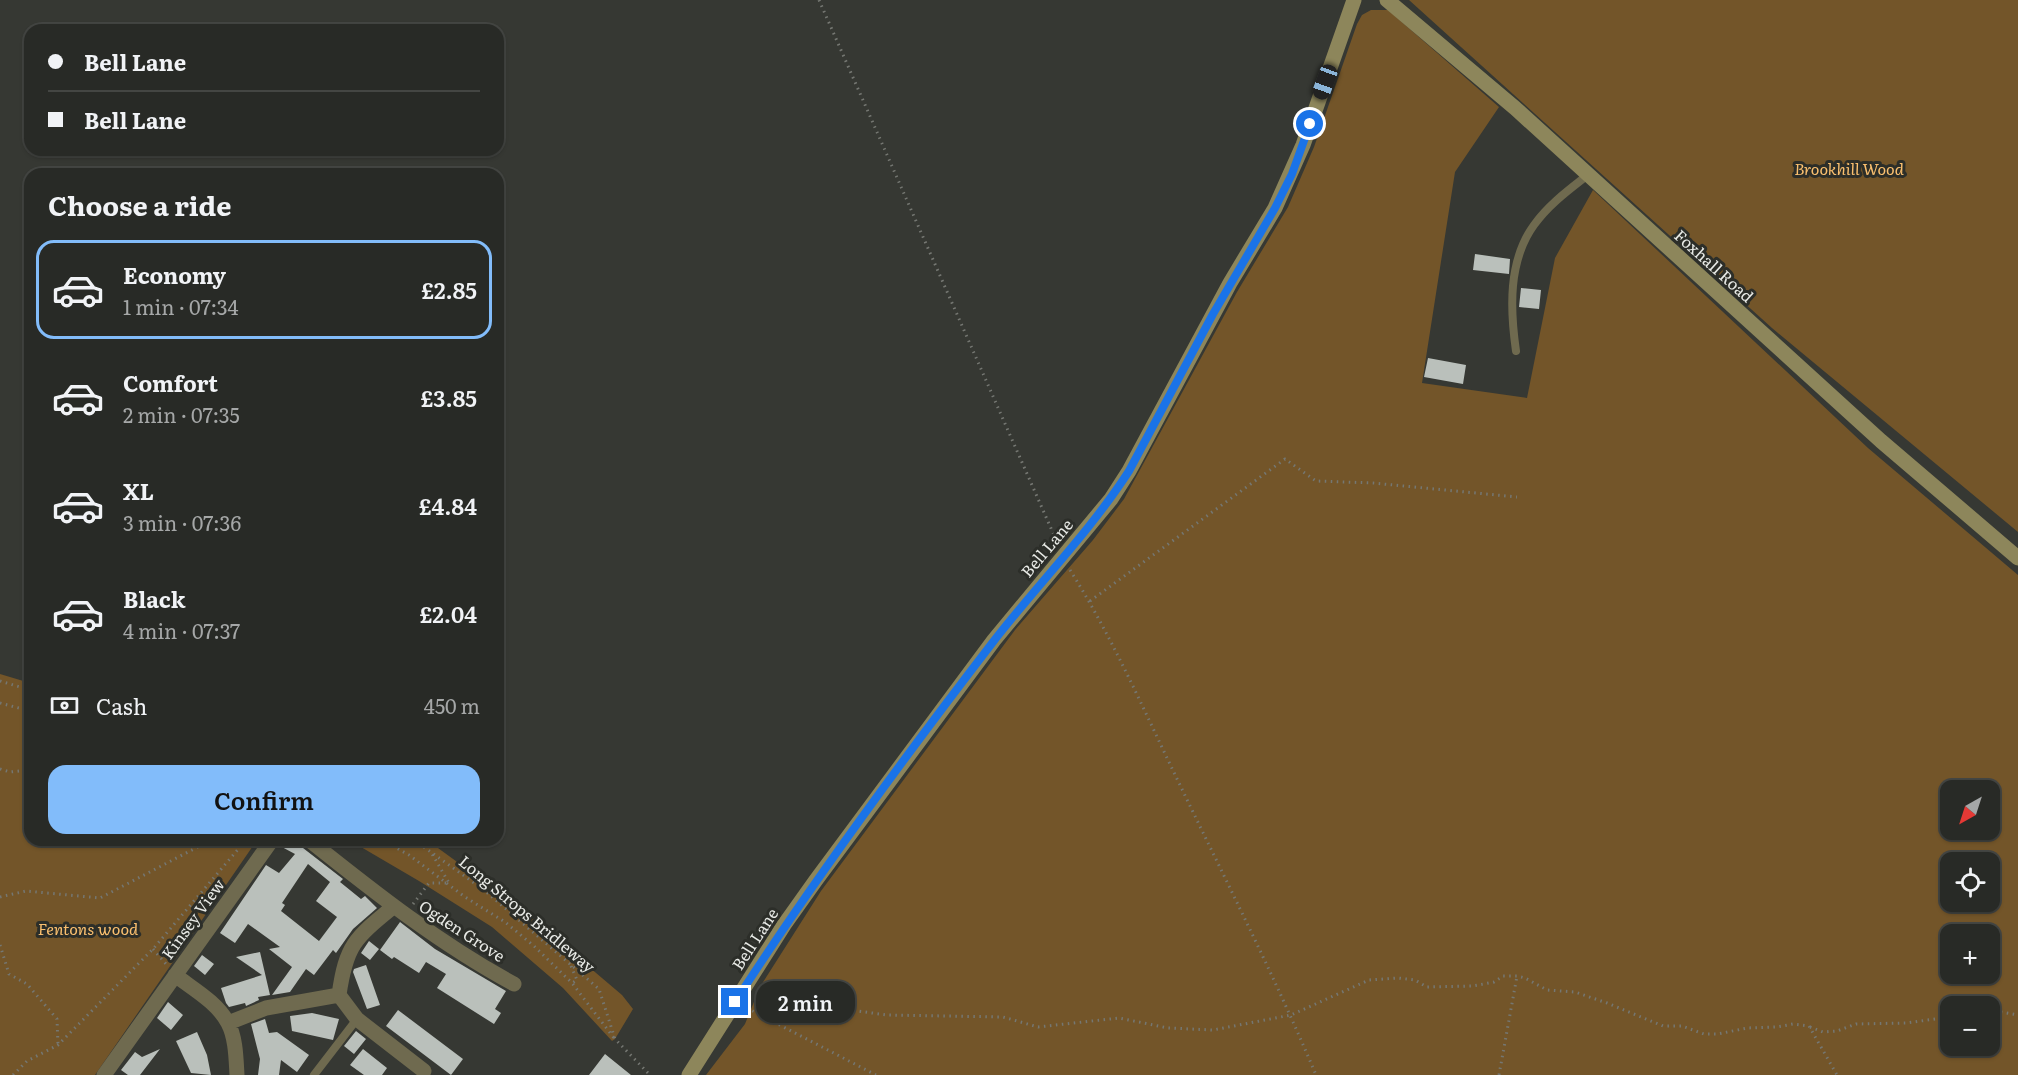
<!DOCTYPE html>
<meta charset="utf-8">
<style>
body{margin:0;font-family:Literata,serif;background:#30322e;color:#f1f3f6;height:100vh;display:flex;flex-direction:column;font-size:22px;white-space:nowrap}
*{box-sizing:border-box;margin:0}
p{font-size:20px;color:#a5a7a7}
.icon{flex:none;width:33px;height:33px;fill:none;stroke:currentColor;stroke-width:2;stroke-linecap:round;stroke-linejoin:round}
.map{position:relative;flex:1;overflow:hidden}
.sheet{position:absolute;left:24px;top:168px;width:480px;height:678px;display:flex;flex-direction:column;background:#282a26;border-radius:18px;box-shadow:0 2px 4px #0004,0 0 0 2px #444643}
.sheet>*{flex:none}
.banner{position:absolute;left:24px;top:24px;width:480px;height:132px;border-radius:18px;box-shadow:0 2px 4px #0004,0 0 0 2px #444643;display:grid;align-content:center;height:132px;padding:0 24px;background:#282a26}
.needle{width:39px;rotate:219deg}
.tools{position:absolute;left:1940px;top:780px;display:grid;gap:12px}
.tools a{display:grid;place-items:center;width:60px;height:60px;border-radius:12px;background:#282a26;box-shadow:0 2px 4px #0004,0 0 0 2px #444643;font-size:30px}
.end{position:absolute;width:27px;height:27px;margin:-14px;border:8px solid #1a73e8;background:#fff;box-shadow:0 0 0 3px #fff}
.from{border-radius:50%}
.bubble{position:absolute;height:42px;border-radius:18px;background:#282a26;box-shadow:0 2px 4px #0004,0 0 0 2px #444643;font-size:20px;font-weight:600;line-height:42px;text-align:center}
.car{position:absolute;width:18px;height:36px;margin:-18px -9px;border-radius:8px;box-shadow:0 0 4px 2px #0007;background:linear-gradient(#222 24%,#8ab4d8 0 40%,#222 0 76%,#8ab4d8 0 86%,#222 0)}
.banner b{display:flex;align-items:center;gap:21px;height:57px;font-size:22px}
.banner b+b{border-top:2px solid #444643}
.banner i{width:15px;height:15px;background:#f1f3f6}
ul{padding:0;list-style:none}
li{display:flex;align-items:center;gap:18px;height:99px;margin:0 12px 9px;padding:0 12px;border:3px solid transparent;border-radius:18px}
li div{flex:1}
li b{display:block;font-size:22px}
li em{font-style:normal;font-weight:600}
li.on{border-color:#82bcfa}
li>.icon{width:54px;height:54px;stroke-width:1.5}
h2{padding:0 24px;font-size:27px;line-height:72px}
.pay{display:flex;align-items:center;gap:15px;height:66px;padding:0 24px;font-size:22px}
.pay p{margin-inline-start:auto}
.cta{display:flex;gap:12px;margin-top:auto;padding:12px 24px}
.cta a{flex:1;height:69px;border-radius:18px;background:#82bcfa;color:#111;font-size:24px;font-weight:600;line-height:69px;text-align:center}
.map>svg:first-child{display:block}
.green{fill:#735529;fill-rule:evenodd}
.building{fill:#bac0bb;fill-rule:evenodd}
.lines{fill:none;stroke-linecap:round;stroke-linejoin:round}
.path{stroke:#757772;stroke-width:3;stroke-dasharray:1.5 4.5;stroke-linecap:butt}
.lane{stroke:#6f6a4f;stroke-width:8}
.street{stroke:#6f6a4f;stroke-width:15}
.secondary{stroke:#8d865b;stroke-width:15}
.route{stroke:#1a73e8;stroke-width:8}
.labels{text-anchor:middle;stroke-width:6;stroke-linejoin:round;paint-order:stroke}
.park-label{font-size:16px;font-style:italic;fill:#fbc06f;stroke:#2c2e29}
.street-label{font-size:16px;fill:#e8eae6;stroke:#2c2e29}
</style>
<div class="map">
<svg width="2018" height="1075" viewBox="0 0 2018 1075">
<rect width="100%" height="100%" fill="#363833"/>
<path class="green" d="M 1409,0 L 2018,0 L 2018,532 L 1772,328 Z
M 1371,10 L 1388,10 L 1499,107 L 1455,172 L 1422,383 L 1527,398 L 1555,258 L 1593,190 L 1868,448 L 2018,575 L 2018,1075 L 706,1075 L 745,1024 L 760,987 L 821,891 L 1015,630 L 1093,540 L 1124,499 L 1237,292 L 1288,207 L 1314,147 L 1357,24 L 1362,15 ZM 1950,790 L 1989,790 L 1989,830 L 1950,830 ZM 1950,862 L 1989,862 L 1989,902 L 1950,902 ZM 1950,934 L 1989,934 L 1989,974 L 1950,974 ZM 1950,1006 L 1989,1006 L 1989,1046 L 1950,1046 Z
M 0,674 L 30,683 L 30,840 L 257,840 L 95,1075 L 0,1075 Z
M 349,840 L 427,840 L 516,905 L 622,995 L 633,1009 L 615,1039 L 612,1041 L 563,988 L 492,927 L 419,881 Z"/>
<path class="building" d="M 1475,254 L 1510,259 L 1509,274 L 1473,270 Z
M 1521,288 L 1541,290 L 1539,309 L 1519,307 Z
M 1428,358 L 1466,365 L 1463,384 L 1424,377 Z
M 282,840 L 300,841 L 303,848 L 343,879 L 340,882 L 361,899 L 365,896 L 377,908 L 353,929 L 336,953 L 333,950 L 314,975 L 306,969 L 290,992 L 272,995 L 292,967 L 269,949 L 280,947 L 248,924 L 235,943 L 220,933 L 266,865 L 279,873 L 295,854 L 280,846 ZM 308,864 L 330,882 L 316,901 L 337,917 L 319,941 L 281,911 L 285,905 L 282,903 Z
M 400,922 L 435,949 L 506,991 L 495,1009 L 501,1013 L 494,1024 L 437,988 L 446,974 L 426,962 L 419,973 L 394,957 L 392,959 L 380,950 Z
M 369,941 L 379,949 L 370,960 L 361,953 Z
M 260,952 L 270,995 L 258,997 L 259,1000 L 246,1006 L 245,1003 L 229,1007 L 226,1003 L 221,988 L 262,975 L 236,957 Z
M 202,955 L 214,964 L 205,975 L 194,966 Z
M 366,965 L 380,1005 L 367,1009 L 353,972 L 354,969 Z
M 168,1002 L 183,1015 L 171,1030 L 157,1018 Z
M 398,1010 L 463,1059 L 451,1075 L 386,1026 Z
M 312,1013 L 339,1019 L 333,1040 L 292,1031 L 290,1016 Z
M 265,1019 L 269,1033 L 277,1032 L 309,1055 L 297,1072 L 281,1060 L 279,1075 L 258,1075 L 260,1059 L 251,1024 Z
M 356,1031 L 366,1039 L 354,1054 L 344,1046 Z
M 197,1032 L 207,1055 L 211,1075 L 191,1073 L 176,1041 Z
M 160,1049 L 140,1075 L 128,1075 L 121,1070 L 135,1052 L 142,1057 Z
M 363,1049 L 387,1068 L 382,1075 L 364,1075 L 350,1065 Z
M 605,1054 L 631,1075 L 589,1075 Z"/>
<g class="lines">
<path class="path" d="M 819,0 L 1057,542
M 1070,570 C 1113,638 1145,713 1180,785 C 1226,881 1275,977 1316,1075
M 1090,601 L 1285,459 L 1316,481 L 1373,483 L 1517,497
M 0,681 L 30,690
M 0,703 L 30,711
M 0,769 L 10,772 L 30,770
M 191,840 L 191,850
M 382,840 L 409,855 L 465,897 L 505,922 L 534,946 L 572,983 L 614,1038
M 414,840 L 484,890 L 599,989 L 615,1039 L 650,1075
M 0,897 L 26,891 L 100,898 L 211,840
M 413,904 L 429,883 L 449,883 L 431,852
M 0,945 L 9,974 L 27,984 L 57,1019 L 58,1045
M 153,949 L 166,964
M 571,966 L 577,980 L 572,983
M 747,1008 L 876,1075
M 1989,1010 L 2018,1015
M 765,1017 L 782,1015 L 797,1009 L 814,1009 L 850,1010 L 887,1015 L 1003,1017 L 1038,1027 L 1119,1018 L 1168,1028 L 1213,1030 L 1291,1015 L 1369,980 L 1398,978 L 1415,980 L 1427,987 L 1473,986 L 1494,982 L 1503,976 L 1517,976 L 1525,978 L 1547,990 L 1575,992 L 1607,1003 L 1663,1026 L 1682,1026 L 1704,1034 L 1718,1034 L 1747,1028 L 1777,1027 L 1793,1024 L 1809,1026 L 1837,1075
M 1810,1027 L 1823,1032 L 1837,1031 L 1856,1024 L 1906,1023 L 1950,1017
M 13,1075 L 27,1061 L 58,1045 L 153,949 L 246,840
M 1499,1075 L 1517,976"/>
<path class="lane" d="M 1516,351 C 1510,309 1508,261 1534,225 C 1549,204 1570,189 1589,174
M 314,1075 L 357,1019"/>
<path class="street" d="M 309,840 C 374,892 440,944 514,984
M 175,975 C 193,989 217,1002 228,1023 C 236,1038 236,1059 237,1075
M 339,995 C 346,945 355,938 393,907
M 228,1023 L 266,1008 L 339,995 L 357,1019 L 424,1071
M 104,1075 L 272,840"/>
<path class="secondary" d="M 1387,0 L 1515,108 L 1881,441 L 2018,558
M 689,1075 L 784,925 L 816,880 L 994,640 L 1111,499 L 1129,471 L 1230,283 L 1275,208 L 1303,145 L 1354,0"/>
</g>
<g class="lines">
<path class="route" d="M 735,1002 C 815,878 903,759 993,642 C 1037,585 1089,533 1129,471 L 1213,314 L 1275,208 L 1292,174 L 1310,124"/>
</g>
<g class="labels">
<g class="park-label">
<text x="1849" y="175">Brookhill Wood</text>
<text x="88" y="935">Fentons wood</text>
</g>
<g class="street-label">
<text transform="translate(1714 266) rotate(42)" y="6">Foxhall Road</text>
<text transform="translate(1047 548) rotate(-50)" y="6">Bell Lane</text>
<text transform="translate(527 914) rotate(40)" y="6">Long Strops Bridleway</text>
<text transform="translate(193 919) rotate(-54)" y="6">Kinsey View</text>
<text transform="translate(462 931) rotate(33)" y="6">Ogden Grove</text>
<text transform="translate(755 939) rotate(-57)" y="6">Bell Lane</text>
</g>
</g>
</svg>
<div class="tools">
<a><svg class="needle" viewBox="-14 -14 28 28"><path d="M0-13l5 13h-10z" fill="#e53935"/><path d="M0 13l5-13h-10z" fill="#a5a7a7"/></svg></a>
<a><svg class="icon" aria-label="locate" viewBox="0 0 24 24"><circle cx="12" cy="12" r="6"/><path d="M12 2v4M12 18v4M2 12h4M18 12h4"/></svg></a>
<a>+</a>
<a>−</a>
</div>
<i class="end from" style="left:1310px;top:124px"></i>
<i class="end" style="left:735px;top:1002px"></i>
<div class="bubble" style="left:756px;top:981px;width:99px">2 min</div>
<i class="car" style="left:1325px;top:82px;rotate:200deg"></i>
<div class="banner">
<b><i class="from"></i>Bell Lane</b>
<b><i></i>Bell Lane</b>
</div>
<section class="sheet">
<h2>Choose a ride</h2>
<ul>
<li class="on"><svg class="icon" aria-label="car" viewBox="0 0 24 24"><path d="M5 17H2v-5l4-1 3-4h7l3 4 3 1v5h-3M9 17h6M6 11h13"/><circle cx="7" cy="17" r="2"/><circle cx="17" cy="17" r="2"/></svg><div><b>Economy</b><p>1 min · 07:34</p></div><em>£2.85</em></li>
<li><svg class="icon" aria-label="car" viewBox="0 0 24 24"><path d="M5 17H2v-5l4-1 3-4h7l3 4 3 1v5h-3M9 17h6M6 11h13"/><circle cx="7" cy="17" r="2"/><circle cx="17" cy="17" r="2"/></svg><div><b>Comfort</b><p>2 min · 07:35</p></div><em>£3.85</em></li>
<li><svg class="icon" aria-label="car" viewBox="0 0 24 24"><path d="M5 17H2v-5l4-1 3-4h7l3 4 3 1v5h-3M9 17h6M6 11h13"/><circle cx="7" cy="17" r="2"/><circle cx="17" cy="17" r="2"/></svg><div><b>XL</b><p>3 min · 07:36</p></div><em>£4.84</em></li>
<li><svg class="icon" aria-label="car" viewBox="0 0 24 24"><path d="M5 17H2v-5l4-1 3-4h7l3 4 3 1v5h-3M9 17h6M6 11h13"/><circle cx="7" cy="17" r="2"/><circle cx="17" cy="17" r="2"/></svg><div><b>Black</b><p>4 min · 07:37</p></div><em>£2.04</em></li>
</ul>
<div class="pay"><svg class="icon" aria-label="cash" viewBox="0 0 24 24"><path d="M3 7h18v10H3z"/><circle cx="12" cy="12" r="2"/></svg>Cash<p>450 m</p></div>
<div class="cta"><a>Confirm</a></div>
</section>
</div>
